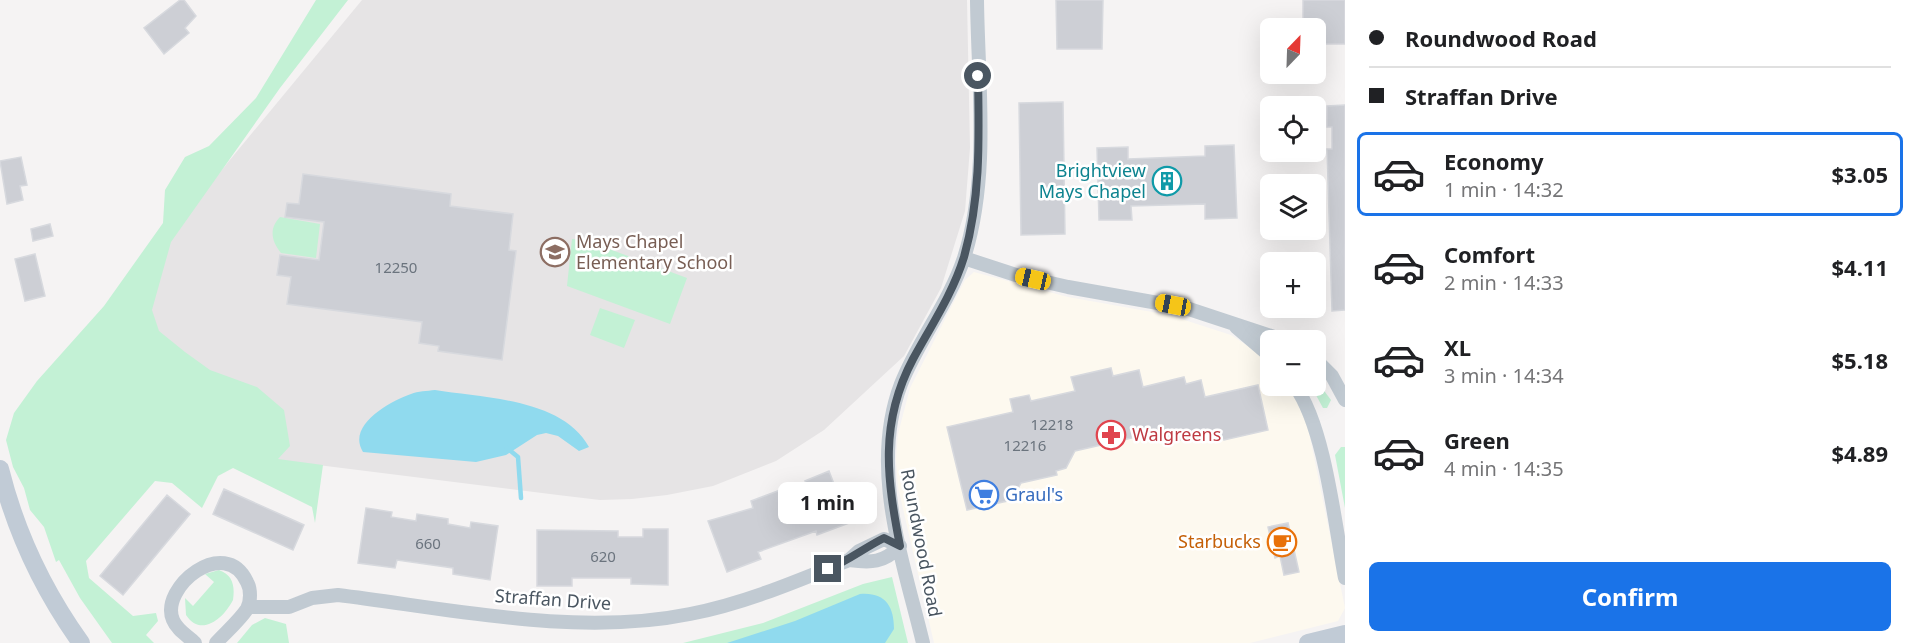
<!DOCTYPE html>
<meta charset="utf-8">
<style>
body{margin:0;font-family:"Noto Sans",sans-serif;background:#f2f2f2;color:#202124;height:100vh;display:flex;flex-direction:column;font-size:22px;white-space:nowrap}
*{box-sizing:border-box;margin:0}
p{font-size:20px;color:#757577}
.icon{flex:none;width:33px;height:33px;fill:none;stroke:currentColor;stroke-width:2;stroke-linecap:round;stroke-linejoin:round}
.map{position:relative;flex:1;overflow:hidden}
.side{display:flex;flex-direction:column;background:#fff;width:570px}
.side>*{flex:none}
.hud{display:grid;align-content:center;height:132px;padding:0 24px;background:#fff}
.needle{width:39px;rotate:23deg}
.buttons{position:absolute;left:1260px;top:18px;display:grid;gap:12px}
.buttons a{display:grid;place-items:center;width:66px;height:66px;border-radius:9px;background:#fff;box-shadow:0 6px 24px #0002;font-size:30px}
.end{position:absolute;width:27px;height:27px;margin:-14px;border:8px solid #4a5661;background:#fff;box-shadow:0 0 0 3px #fff}
.from{border-radius:50%}
.bubble{position:absolute;height:42px;border-radius:9px;background:#fff;box-shadow:0 6px 24px #0002;font-size:20px;font-weight:700;line-height:42px;text-align:center}
.car{position:absolute;width:18px;height:36px;margin:-18px -9px;border-radius:8px;box-shadow:0 0 4px 2px #0007;background:linear-gradient(#f5c518 24%,#345 0 40%,#f5c518 0 76%,#345 0 86%,#f5c518 0)}
.hud b{display:flex;align-items:center;gap:21px;height:57px;font-size:22px}
.hud b+b{border-top:2px solid #e0e0e0}
.hud i{width:15px;height:15px;background:#202124}
ul{padding:0;list-style:none}
li{display:flex;align-items:center;gap:18px;height:84px;margin:0 12px 9px;padding:0 12px;border:3px solid transparent;border-radius:9px}
li div{flex:1}
li b{display:block;font-size:22px}
li em{font-style:normal;font-weight:700}
li.current{border-color:#1a73e8}
li>.icon{width:54px;height:54px;stroke-width:1.5}
.button{display:flex;gap:12px;margin-top:auto;padding:12px 24px}
.button a{flex:1;height:69px;border-radius:9px;background:#1a73e8;color:#fff;font-size:24px;font-weight:700;line-height:69px;text-align:center}
main{display:flex;flex:1;min-height:0}
.map>svg:first-child{display:block}
.commercial{fill:#fdf9ef}
.education{fill:#e6e4e5}
.green{fill:#c3f1d5}
.water{fill:#90daee}
.lines{fill:none;stroke-linecap:round;stroke-linejoin:round}
.stream{stroke:#90daee;stroke-width:4.5}
.building{fill:#cdcfd5;stroke:#d7d9de;stroke-width:1.5}
.street{stroke:#c1cad2;stroke-width:14}
.secondary{stroke:#c1cbd6;stroke-width:18}
.route{stroke:#4a5661;stroke-width:8}
.labels{text-anchor:middle;stroke-width:5;stroke-linejoin:round;paint-order:stroke}
.number-label{font-size:15px;fill:#6b747e}
.culture-label{font-size:18px;fill:#0d838f;stroke:#fff;text-anchor:end}
.education-label{font-size:18px;fill:#785e54;stroke:#fff;text-anchor:start}
.health-label{font-size:18px;fill:#be3a42;stroke:#fff;text-anchor:start}
.shop-label{font-size:18px;fill:#366cbe;stroke:#fff;text-anchor:start}
.food-label{font-size:18px;fill:#c56008;stroke:#fff;text-anchor:end}
.street-label{font-size:18px;fill:#4a5661;stroke:#fff}
</style>
<main>
<div class="map">
<svg width="1345" height="643" viewBox="0 0 1345 643">
<rect width="100%" height="100%" fill="#f5f3f3"/>
<path class="commercial" d="M 974,272 L 1068,297 L 1169,315 L 1231,335 L 1267,359 L 1270,364 L 1270,386 L 1288,386 L 1305,413 L 1345,608 L 1338,621 L 1250,643 L 934,643 L 898,487 L 896,459 L 898,434 L 910,388 L 965,280 Z"/>
<path class="education" d="M 362,0 L 967,0 L 970,148 L 965,211 L 941,288 L 904,356 L 824,430 L 776,461 L 713,486 L 667,495 L 632,499 L 600,500 L 558,495 L 254,457 L 10,438 L 229,161 Z"/>
<path class="green" d="M 316,0 L 348,0 L 280,88 L 171,242 L 152,310 L 159,331 L 185,352 L 210,370 L 257,387 L 284,410 L 290,446 L 278,459 L 323,465 L 315,523 L 312,507 L 233,468 L 218,476 L 202,508 L 172,483 L 155,481 L 86,561 L 89,578 L 133,616 L 156,613 L 158,621 L 146,635 L 154,643 L 112,643 L 80,598 L 59,560 L 56,562 L 44,527 L 30,510 L 24,488 L 13,467 L 6,440 L 14,413 L 37,381 L 104,306 L 163,223 L 165,190 L 185,157 L 209,146 L 256,98 Z
M 280,217 L 320,224 L 316,258 L 281,253 C 271,241 269,228 280,217 Z
M 572,239 L 585,240 L 687,278 L 670,324 L 567,286 Z
M 600,308 L 635,320 L 624,348 L 590,335 Z
M 1316,380 L 1331,400 L 1327,408 L 1323,408 L 1311,386 L 1316,386 Z
M 1341,447 L 1345,447 L 1345,508 L 1335,455 Z
M 219,570 C 233,575 235,586 233,600 C 224,618 201,638 186,615 L 185,598 L 193,606 L 214,582 L 205,574 Z
M 892,577 L 908,643 L 683,643 L 763,623 L 863,584 Z
M 265,618 L 286,624 L 289,643 L 237,643 L 252,625 Z"/>
<path class="water" d="M 435,390 C 483,398 562,398 589,447 L 579,451 L 558,436 L 546,433 L 537,435 L 506,455 L 476,462 L 363,452 C 346,425 391,401 411,394 C 418,391 427,391 435,390 Z
M 860,594 C 885,592 894,606 894,629 L 885,643 L 727,643 L 795,621 Z"/>
<g class="lines">
<path class="stream" d="M 507,448 L 518,457 L 521,498"/>
</g>
<path class="building" d="M 180,0 L 184,0 L 196,16 L 185,28 L 189,33 L 164,54 L 144,28 Z
M 1056,0 L 1103,0 L 1102,49 L 1057,49 Z
M 1303,0 L 1345,0 L 1345,44 L 1316,44 L 1316,28 L 1305,28 L 1303,24 Z
M 1063,102 L 1065,234 L 1021,235 L 1019,103 Z
M 1345,105 L 1345,310 L 1332,311 L 1327,149 L 1332,149 L 1332,127 L 1327,127 L 1327,106 Z
M 1234,145 L 1237,218 L 1205,219 L 1205,204 L 1131,206 L 1132,220 L 1099,220 L 1097,148 L 1128,147 L 1128,159 L 1205,156 L 1205,146 Z
M 21,157 L 27,185 L 20,186 L 23,200 L 7,204 L 0,161 Z
M 303,174 L 451,194 L 450,206 L 513,214 L 509,250 L 516,251 L 502,360 L 438,351 L 439,346 L 419,343 L 422,322 L 287,304 L 291,277 L 277,275 L 280,255 L 319,260 L 324,222 L 285,217 L 287,203 L 299,204 Z
M 50,224 L 53,236 L 33,241 L 31,229 Z
M 35,254 L 45,296 L 25,301 L 15,259 Z
M 1111,368 L 1113,376 L 1139,370 L 1143,387 L 1184,377 L 1186,384 L 1201,380 L 1205,397 L 1258,385 L 1268,430 L 1224,440 L 1211,433 L 1166,443 L 1149,434 L 1075,451 L 1066,468 L 1056,471 L 1057,475 L 1021,483 L 1012,500 L 967,510 L 947,427 L 1013,412 L 1010,399 L 1029,395 L 1031,401 L 1075,391 L 1071,377 Z
M 829,471 L 849,523 L 817,535 L 816,531 L 758,552 L 761,559 L 727,572 L 708,521 L 753,508 L 751,501 L 783,489 L 785,494 L 807,485 L 805,481 Z
M 224,489 L 304,525 L 293,550 L 213,514 Z
M 167,495 L 190,514 L 123,595 L 100,576 Z
M 366,508 L 392,512 L 391,517 L 416,521 L 417,514 L 448,519 L 448,524 L 470,528 L 471,522 L 498,526 L 490,580 L 453,574 L 453,568 L 397,560 L 395,568 L 358,563 Z
M 1288,523 L 1299,572 L 1284,575 L 1280,556 L 1275,558 L 1268,527 Z
M 643,529 L 668,529 L 668,585 L 631,584 L 631,578 L 572,578 L 572,586 L 537,586 L 537,530 L 618,531 L 618,537 L 643,537 Z"/>
<g class="lines">
<path class="street" d="M 964,258 L 1016,275 L 1068,287 L 1186,308 L 1283,340
M 1236,327 L 1270,356
M 1316,360 L 1332,376 L 1345,400
M 1295,386 C 1325,427 1335,526 1345,578
M 248,607 L 289,607 L 312,598 L 338,595 C 451,609 578,637 690,614 C 746,603 797,581 849,560 L 859,551 L 884,539 L 900,546 C 884,563 871,563 849,560
M 195,643 C 188,636 177,630 173,620 C 159,588 225,534 247,582 C 251,589 251,601 247,609 C 239,621 226,632 216,643
M 923,643 C 903,560 869,468 901,384 C 918,341 949,303 964,258 C 990,176 978,84 977,0"/>
<path class="secondary" d="M 0,469 C 16,533 43,590 81,643
M 1308,643 L 1345,634"/>
</g>
<g class="lines">
<path class="route" d="M 828,569 C 848,561 864,548 884,538 L 900,546 C 887,479 879,423 913,359 C 931,326 953,293 964,257 C 981,197 979,137 978,76"/>
</g>
<defs>
<g id="building-ring" transform="scale(1.5)"><circle r="9.5" fill="#fff" stroke="#0f9aa8" stroke-width="1.5"/><path d="M-4-6H4V6H1V3H-1V6H-4ZM-2.5-4.3h1.7v1.8h-1.7ZM.8-4.3h1.7v1.8H.8ZM-2.5-1h1.7V.8h-1.7ZM.8-1h1.7V.8H.8Z" fill="#0f9aa8"/></g>
<g id="school-ring" transform="scale(1.5)"><circle r="9.5" fill="#fff" stroke="#8d6e63" stroke-width="1.5"/><path d="M0-5L7-2L0 1L-7-2ZM-4 1L0 2.5L4 1V4Q0 6-4 4Z" fill="#8d6e63"/></g>
<g id="pharmacy-ring" transform="scale(1.5)"><circle r="9.5" fill="#fff" stroke="#e0444e" stroke-width="1.5"/><path d="M-2-6h4v4h4v4h-4v4h-4v-4h-4v-4h4Z" fill="#e0444e"/></g>
<g id="supermarket-ring" transform="scale(1.5)"><circle r="9.5" fill="#fff" stroke="#3f7fe0" stroke-width="1.5"/><path d="M-6-5.5h2.5l.6 2H6L4.5 2H-2.5L-4.4-4H-6ZM-1.5 3.2a1.3 1.3 0 1 0 .1 0ZM3 3.2a1.3 1.3 0 1 0 .1 0Z" fill="#3f7fe0"/></g>
<g id="cafe-ring" transform="scale(1.5)"><circle r="9.5" fill="#fff" stroke="#e8710a" stroke-width="1.5"/><path d="M-5.5-4.5H6V0H3Q3 3.5 0 3.5H-2.5Q-5.5 3.5-5.5 0ZM3-3.2v2h1.7v-2ZM-6 4.5H4V6H-6Z" fill="#e8710a"/></g>
</defs>
<g fill-rule="evenodd">
<use href="#building-ring" x="1167" y="181"/>
<use href="#school-ring" x="555" y="252"/>
<use href="#pharmacy-ring" x="1111" y="435"/>
<use href="#supermarket-ring" x="984" y="495"/>
<use href="#cafe-ring" x="1282" y="542"/>
</g>
<g class="labels">
<g class="number-label">
<text x="396" y="273">12250</text>
<text x="1052" y="430">12218</text>
<text x="1025" y="451">12216</text>
<text x="428" y="549">660</text>
<text x="603" y="562">620</text>
</g>
<g class="culture-label">
<text x="1146" y="177">Brightview<tspan x="1146" dy="21">Mays Chapel</tspan></text>
</g>
<g class="education-label">
<text x="576" y="248">Mays Chapel<tspan x="576" dy="21">Elementary School</tspan></text>
</g>
<g class="health-label">
<text x="1132" y="441">Walgreens</text>
</g>
<g class="shop-label">
<text x="1005" y="501">Graul's</text>
</g>
<g class="food-label">
<text x="1261" y="548">Starbucks</text>
</g>
<g class="street-label">
<text transform="translate(921 543) rotate(79)" y="6">Roundwood Road</text>
<text transform="translate(553 600) rotate(4)" y="6">Straffan Drive</text>
</g>
</g>
</svg>
<div class="buttons">
<a><svg class="needle" viewBox="-14 -14 28 28"><path d="M0-13l5 13h-10z" fill="#e53935"/><path d="M0 13l5-13h-10z" fill="#757577"/></svg></a>
<a><svg class="icon" aria-label="locate" viewBox="0 0 24 24"><circle cx="12" cy="12" r="6"/><path d="M12 2v4M12 18v4M2 12h4M18 12h4"/></svg></a>
<a><svg class="icon" aria-label="layers" viewBox="0 0 24 24"><path d="M12 4l9 5-9 5-9-5zM3 14l9 5 9-5"/></svg></a>
<a>+</a>
<a>−</a>
</div>
<i class="end from" style="left:978px;top:76px"></i>
<i class="end" style="left:828px;top:569px"></i>
<div class="bubble" style="left:778px;top:482px;width:99px">1 min</div>
<i class="car" style="left:1033px;top:279px;rotate:283deg"></i>
<i class="car" style="left:1173px;top:305px;rotate:281deg"></i>
</div>
<section class="side">
<div class="hud">
<b><i class="from"></i>Roundwood Road</b>
<b><i></i>Straffan Drive</b>
</div>
<ul>
<li class="current"><svg class="icon" aria-label="car" viewBox="0 0 24 24"><path d="M5 17H2v-5l4-1 3-4h7l3 4 3 1v5h-3M9 17h6M6 11h13"/><circle cx="7" cy="17" r="2"/><circle cx="17" cy="17" r="2"/></svg><div><b>Economy</b><p>1 min · 14:32</p></div><em>$3.05</em></li>
<li><svg class="icon" aria-label="car" viewBox="0 0 24 24"><path d="M5 17H2v-5l4-1 3-4h7l3 4 3 1v5h-3M9 17h6M6 11h13"/><circle cx="7" cy="17" r="2"/><circle cx="17" cy="17" r="2"/></svg><div><b>Comfort</b><p>2 min · 14:33</p></div><em>$4.11</em></li>
<li><svg class="icon" aria-label="car" viewBox="0 0 24 24"><path d="M5 17H2v-5l4-1 3-4h7l3 4 3 1v5h-3M9 17h6M6 11h13"/><circle cx="7" cy="17" r="2"/><circle cx="17" cy="17" r="2"/></svg><div><b>XL</b><p>3 min · 14:34</p></div><em>$5.18</em></li>
<li><svg class="icon" aria-label="car" viewBox="0 0 24 24"><path d="M5 17H2v-5l4-1 3-4h7l3 4 3 1v5h-3M9 17h6M6 11h13"/><circle cx="7" cy="17" r="2"/><circle cx="17" cy="17" r="2"/></svg><div><b>Green</b><p>4 min · 14:35</p></div><em>$4.89</em></li>
</ul>
<div class="button"><a>Confirm</a></div>
</section>
</main>
